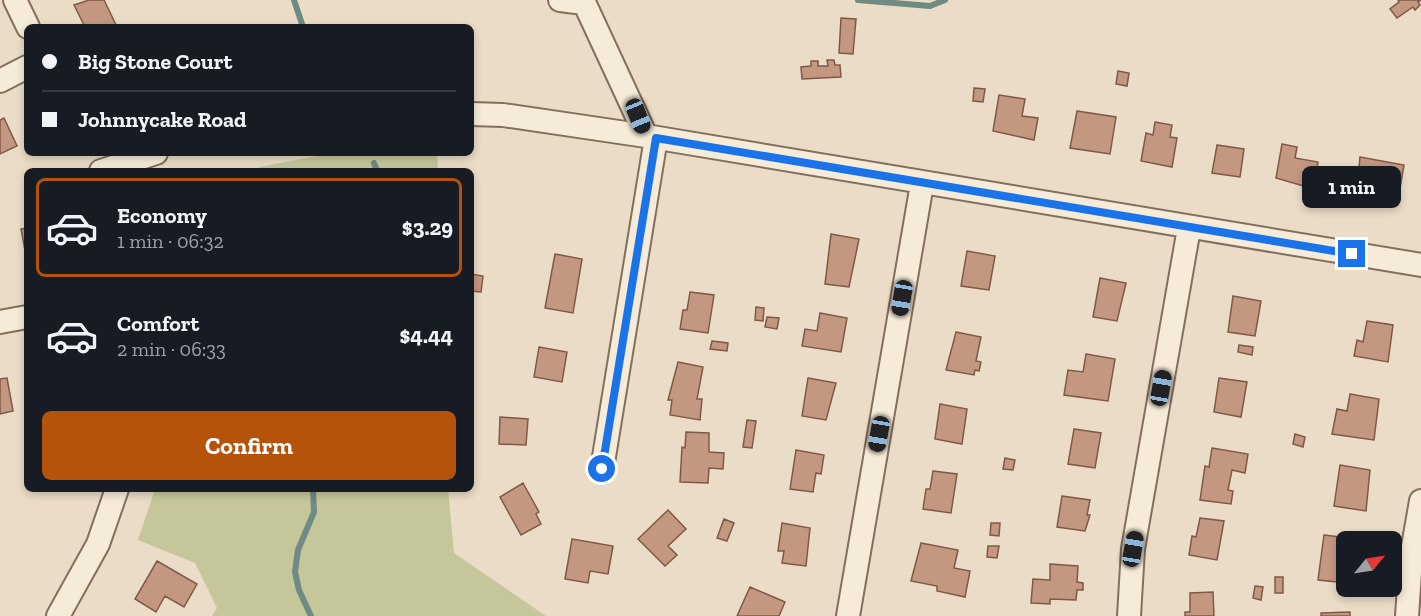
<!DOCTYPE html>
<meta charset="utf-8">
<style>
body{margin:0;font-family:"Zilla Slab",serif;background:#242831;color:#f1f3f6;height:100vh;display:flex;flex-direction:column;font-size:22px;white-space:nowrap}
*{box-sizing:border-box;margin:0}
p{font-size:20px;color:#9ea1a6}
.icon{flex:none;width:33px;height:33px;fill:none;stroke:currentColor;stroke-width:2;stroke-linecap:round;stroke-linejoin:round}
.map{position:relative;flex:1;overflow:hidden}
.sheet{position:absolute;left:24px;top:168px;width:450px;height:324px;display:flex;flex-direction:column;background:#171b24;border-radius:9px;box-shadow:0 3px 9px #0003}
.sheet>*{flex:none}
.banner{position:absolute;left:24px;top:24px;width:450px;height:132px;border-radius:9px;box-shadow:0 3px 9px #0003;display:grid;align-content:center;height:132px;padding:0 18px;background:#171b24}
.needle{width:39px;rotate:60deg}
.tools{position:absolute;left:1336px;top:531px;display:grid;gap:12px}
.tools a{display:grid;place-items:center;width:66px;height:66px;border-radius:9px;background:#171b24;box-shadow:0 3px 9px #0003;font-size:30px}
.end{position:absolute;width:27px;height:27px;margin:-14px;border:8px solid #1a73e8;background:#fff;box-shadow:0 0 0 3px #fff}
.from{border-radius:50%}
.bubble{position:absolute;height:42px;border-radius:9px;background:#171b24;box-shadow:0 3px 9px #0003;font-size:20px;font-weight:700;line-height:42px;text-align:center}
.car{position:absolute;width:18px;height:36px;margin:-18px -9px;border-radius:8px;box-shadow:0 0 4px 2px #0007;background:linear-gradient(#222 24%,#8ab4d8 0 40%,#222 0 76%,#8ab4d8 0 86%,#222 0)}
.banner b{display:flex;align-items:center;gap:21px;height:57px;font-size:22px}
.banner b+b{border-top:2px solid #363941}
.banner i{width:15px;height:15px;background:#f1f3f6}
ul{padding:10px 0 0;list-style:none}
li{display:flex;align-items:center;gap:18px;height:99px;margin:0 12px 9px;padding:0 6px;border:3px solid transparent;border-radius:9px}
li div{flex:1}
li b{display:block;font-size:22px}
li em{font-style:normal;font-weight:700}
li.active{border-color:#b45309}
li>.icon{width:54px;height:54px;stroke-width:1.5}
.button{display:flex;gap:12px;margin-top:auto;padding:12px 18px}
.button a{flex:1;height:69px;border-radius:9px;background:#b45309;color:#fff;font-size:24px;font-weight:700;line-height:69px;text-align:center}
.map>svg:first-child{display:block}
.green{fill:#c5c79b}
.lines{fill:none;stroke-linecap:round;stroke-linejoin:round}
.stream{stroke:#6f8b82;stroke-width:6}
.building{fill:#c49780;stroke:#805946;stroke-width:1.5}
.minor-casing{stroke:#836f5e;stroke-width:26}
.minor{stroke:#f5ebd8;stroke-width:22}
.route{stroke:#1a73e8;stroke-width:8}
</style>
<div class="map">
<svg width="1421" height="616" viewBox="0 0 1421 616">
<rect width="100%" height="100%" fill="#eadcc6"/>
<path class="green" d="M 333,153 L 437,153 L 438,171 L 260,171 L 259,167 Z
M 155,489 L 448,489 L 454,553 L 546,616 L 212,616 L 217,608 L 195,563 L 138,540 Z"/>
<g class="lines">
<path class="stream" d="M 294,0 L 303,27
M 858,0 L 930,6 L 945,0
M 374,163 L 377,171
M 311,616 L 299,590 L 295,572 L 298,550 L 314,512 L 313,489"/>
</g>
<path class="building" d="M 89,0 L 104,0 L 117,27 L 85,27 L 74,5 Z
M 1398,0 L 1421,0 L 1418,2 L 1420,5 L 1415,10 L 1413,7 L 1397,18 L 1390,9 L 1399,2 Z
M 841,18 L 856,19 L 853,54 L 839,53 Z
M 827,60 L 834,60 L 835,65 L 840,65 L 841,77 L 802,79 L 801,67 L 811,66 L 811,61 L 818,61 L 818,66 L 828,66 Z
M 1118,71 L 1129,73 L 1127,86 L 1116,84 Z
M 974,88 L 985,89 L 983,102 L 973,101 Z
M 999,95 L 1025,99 L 1022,116 L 1038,118 L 1034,140 L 993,131 Z
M 1077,111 L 1116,117 L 1110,154 L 1070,148 Z
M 4,118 L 17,146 L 0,154 L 0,120 Z
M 1155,122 L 1172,125 L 1170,137 L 1177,138 L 1172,167 L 1141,161 L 1146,133 L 1153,135 Z
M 1282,144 L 1297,147 L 1295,158 L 1318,162 L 1314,189 L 1276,178 Z
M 1217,145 L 1244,149 L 1240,177 L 1212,173 Z
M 1360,157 L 1404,165 L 1398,200 L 1377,196 L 1376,200 L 1346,195 L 1351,167 L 1359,168 Z
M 27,228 L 27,261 L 21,229 Z
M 831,234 L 859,239 L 849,287 L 825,284 Z
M 967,251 L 995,256 L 989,290 L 961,286 Z
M 555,254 L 582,259 L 573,313 L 545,308 Z
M 471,274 L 483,276 L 481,292 L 471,291 Z
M 1100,278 L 1126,283 L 1117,321 L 1093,317 Z
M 690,292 L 714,295 L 708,333 L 680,329 L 683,310 L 687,310 Z
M 1233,296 L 1261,301 L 1255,336 L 1228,332 Z
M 756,307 L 764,308 L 763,321 L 755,320 Z
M 820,313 L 847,318 L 841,352 L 802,346 L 805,329 L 817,331 Z
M 767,317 L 779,318 L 777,329 L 765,327 Z
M 1367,321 L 1393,325 L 1388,362 L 1354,356 L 1357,340 L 1363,342 Z
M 956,332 L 981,337 L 976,361 L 981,362 L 979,371 L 975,370 L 974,375 L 946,370 Z
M 712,341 L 728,343 L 727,351 L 710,349 Z
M 1239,345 L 1253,347 L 1252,355 L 1238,352 Z
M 539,347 L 567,352 L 562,382 L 534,377 Z
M 1086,354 L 1115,359 L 1108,401 L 1064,395 L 1068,370 L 1083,372 Z
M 678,362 L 703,367 L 697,399 L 702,399 L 700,420 L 670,415 L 672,400 L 668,400 Z
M 7,378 L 13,411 L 0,414 L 0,379 Z
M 808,378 L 836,383 L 826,420 L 802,416 Z
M 1219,378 L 1247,382 L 1241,417 L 1214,412 Z
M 1350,394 L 1379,399 L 1374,440 L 1332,434 L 1337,409 L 1347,411 Z
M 940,404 L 967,409 L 962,444 L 935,439 Z
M 500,417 L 528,419 L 526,445 L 499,444 Z
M 747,420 L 756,421 L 752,448 L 743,447 Z
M 1074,429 L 1101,433 L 1095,468 L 1068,464 Z
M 686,432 L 709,433 L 709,452 L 724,453 L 723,469 L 709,468 L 708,483 L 680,482 L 682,447 L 685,448 Z
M 1295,434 L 1305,437 L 1303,447 L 1293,444 Z
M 1212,448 L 1248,454 L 1245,473 L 1232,470 L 1228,490 L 1233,491 L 1231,504 L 1200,500 L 1205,466 L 1209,467 Z
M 796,450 L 824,455 L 821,474 L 816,473 L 813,492 L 790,489 Z
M 1005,458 L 1015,460 L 1013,470 L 1003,469 Z
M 1340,465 L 1370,470 L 1366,511 L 1334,506 Z
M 933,471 L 957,474 L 951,513 L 923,509 L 926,489 L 930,489 Z
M 523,483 L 539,512 L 536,514 L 541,524 L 521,535 L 500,497 Z
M 1062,496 L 1090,500 L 1087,515 L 1090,515 L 1085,531 L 1057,527 Z
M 668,510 L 686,529 L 668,546 L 677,555 L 665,566 L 638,539 Z
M 1200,518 L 1224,521 L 1217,560 L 1189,555 L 1192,536 L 1196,537 Z
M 724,519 L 734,523 L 727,541 L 717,538 Z
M 782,523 L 810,528 L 806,566 L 782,563 L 784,551 L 778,551 Z
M 991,523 L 1000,523 L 999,536 L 990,535 Z
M 1324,535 L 1356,539 L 1355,542 L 1347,542 L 1347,583 L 1318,580 Z
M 572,539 L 613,546 L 608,574 L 590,571 L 588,583 L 565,579 Z
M 921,543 L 958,550 L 954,568 L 970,571 L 965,597 L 937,591 L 937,586 L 911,581 Z
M 988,546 L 999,546 L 997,558 L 987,557 Z
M 157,561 L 197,584 L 184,607 L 165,596 L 156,612 L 135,599 Z
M 1050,564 L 1078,566 L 1077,582 L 1083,583 L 1083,590 L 1077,590 L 1076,600 L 1050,599 L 1050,604 L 1031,603 L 1033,579 L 1050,580 Z
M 1275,577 L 1283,577 L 1283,593 L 1275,593 Z
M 1255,586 L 1263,587 L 1261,600 L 1253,598 Z
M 750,587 L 785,602 L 779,616 L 737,616 Z
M 1213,592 L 1214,616 L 1185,616 L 1185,612 L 1190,612 L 1190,593 Z
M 1350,612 L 1350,616 L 1321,616 L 1321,613 Z"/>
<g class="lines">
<g class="minor-casing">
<path id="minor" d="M 15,0 L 28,27
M 560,0 L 584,3
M 583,0 L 646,136
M 0,81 L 27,67
M 471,114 L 503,115 L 646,136 L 1421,265
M 101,171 L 156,153
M 0,322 L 27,317
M 602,469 L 656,138
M 58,616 L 98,544 L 117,489
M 848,616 L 922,184
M 1129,616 L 1133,549 L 1189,228
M 1407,616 L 1411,558 L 1421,501"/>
</g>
<use href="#minor" class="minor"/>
</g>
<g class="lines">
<path class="route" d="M 602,469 L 656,138 L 1352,254"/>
</g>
</svg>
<div class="tools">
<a><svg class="needle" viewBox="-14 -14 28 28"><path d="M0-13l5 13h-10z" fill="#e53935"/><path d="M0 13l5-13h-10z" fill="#9ea1a6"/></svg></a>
</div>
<i class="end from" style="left:602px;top:469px"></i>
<i class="end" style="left:1352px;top:254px"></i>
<div class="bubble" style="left:1302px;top:166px;width:99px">1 min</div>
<i class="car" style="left:638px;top:116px;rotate:158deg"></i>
<i class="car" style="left:902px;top:298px;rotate:190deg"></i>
<i class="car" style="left:1161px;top:388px;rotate:10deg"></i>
<i class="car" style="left:879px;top:434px;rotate:190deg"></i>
<i class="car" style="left:1133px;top:549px;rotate:10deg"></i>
<div class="banner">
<b><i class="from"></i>Big Stone Court</b>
<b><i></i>Johnnycake Road</b>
</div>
<section class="sheet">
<ul>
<li class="active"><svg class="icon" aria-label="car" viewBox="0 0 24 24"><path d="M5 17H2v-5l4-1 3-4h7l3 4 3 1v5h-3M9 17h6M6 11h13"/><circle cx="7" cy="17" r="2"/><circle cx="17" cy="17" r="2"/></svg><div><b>Economy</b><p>1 min · 06:32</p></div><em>$3.29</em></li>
<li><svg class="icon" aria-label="car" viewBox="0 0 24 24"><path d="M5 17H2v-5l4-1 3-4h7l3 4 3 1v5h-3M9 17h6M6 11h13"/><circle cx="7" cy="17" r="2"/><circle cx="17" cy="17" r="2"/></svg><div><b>Comfort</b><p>2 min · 06:33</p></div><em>$4.44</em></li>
</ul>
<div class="button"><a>Confirm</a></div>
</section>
</div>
